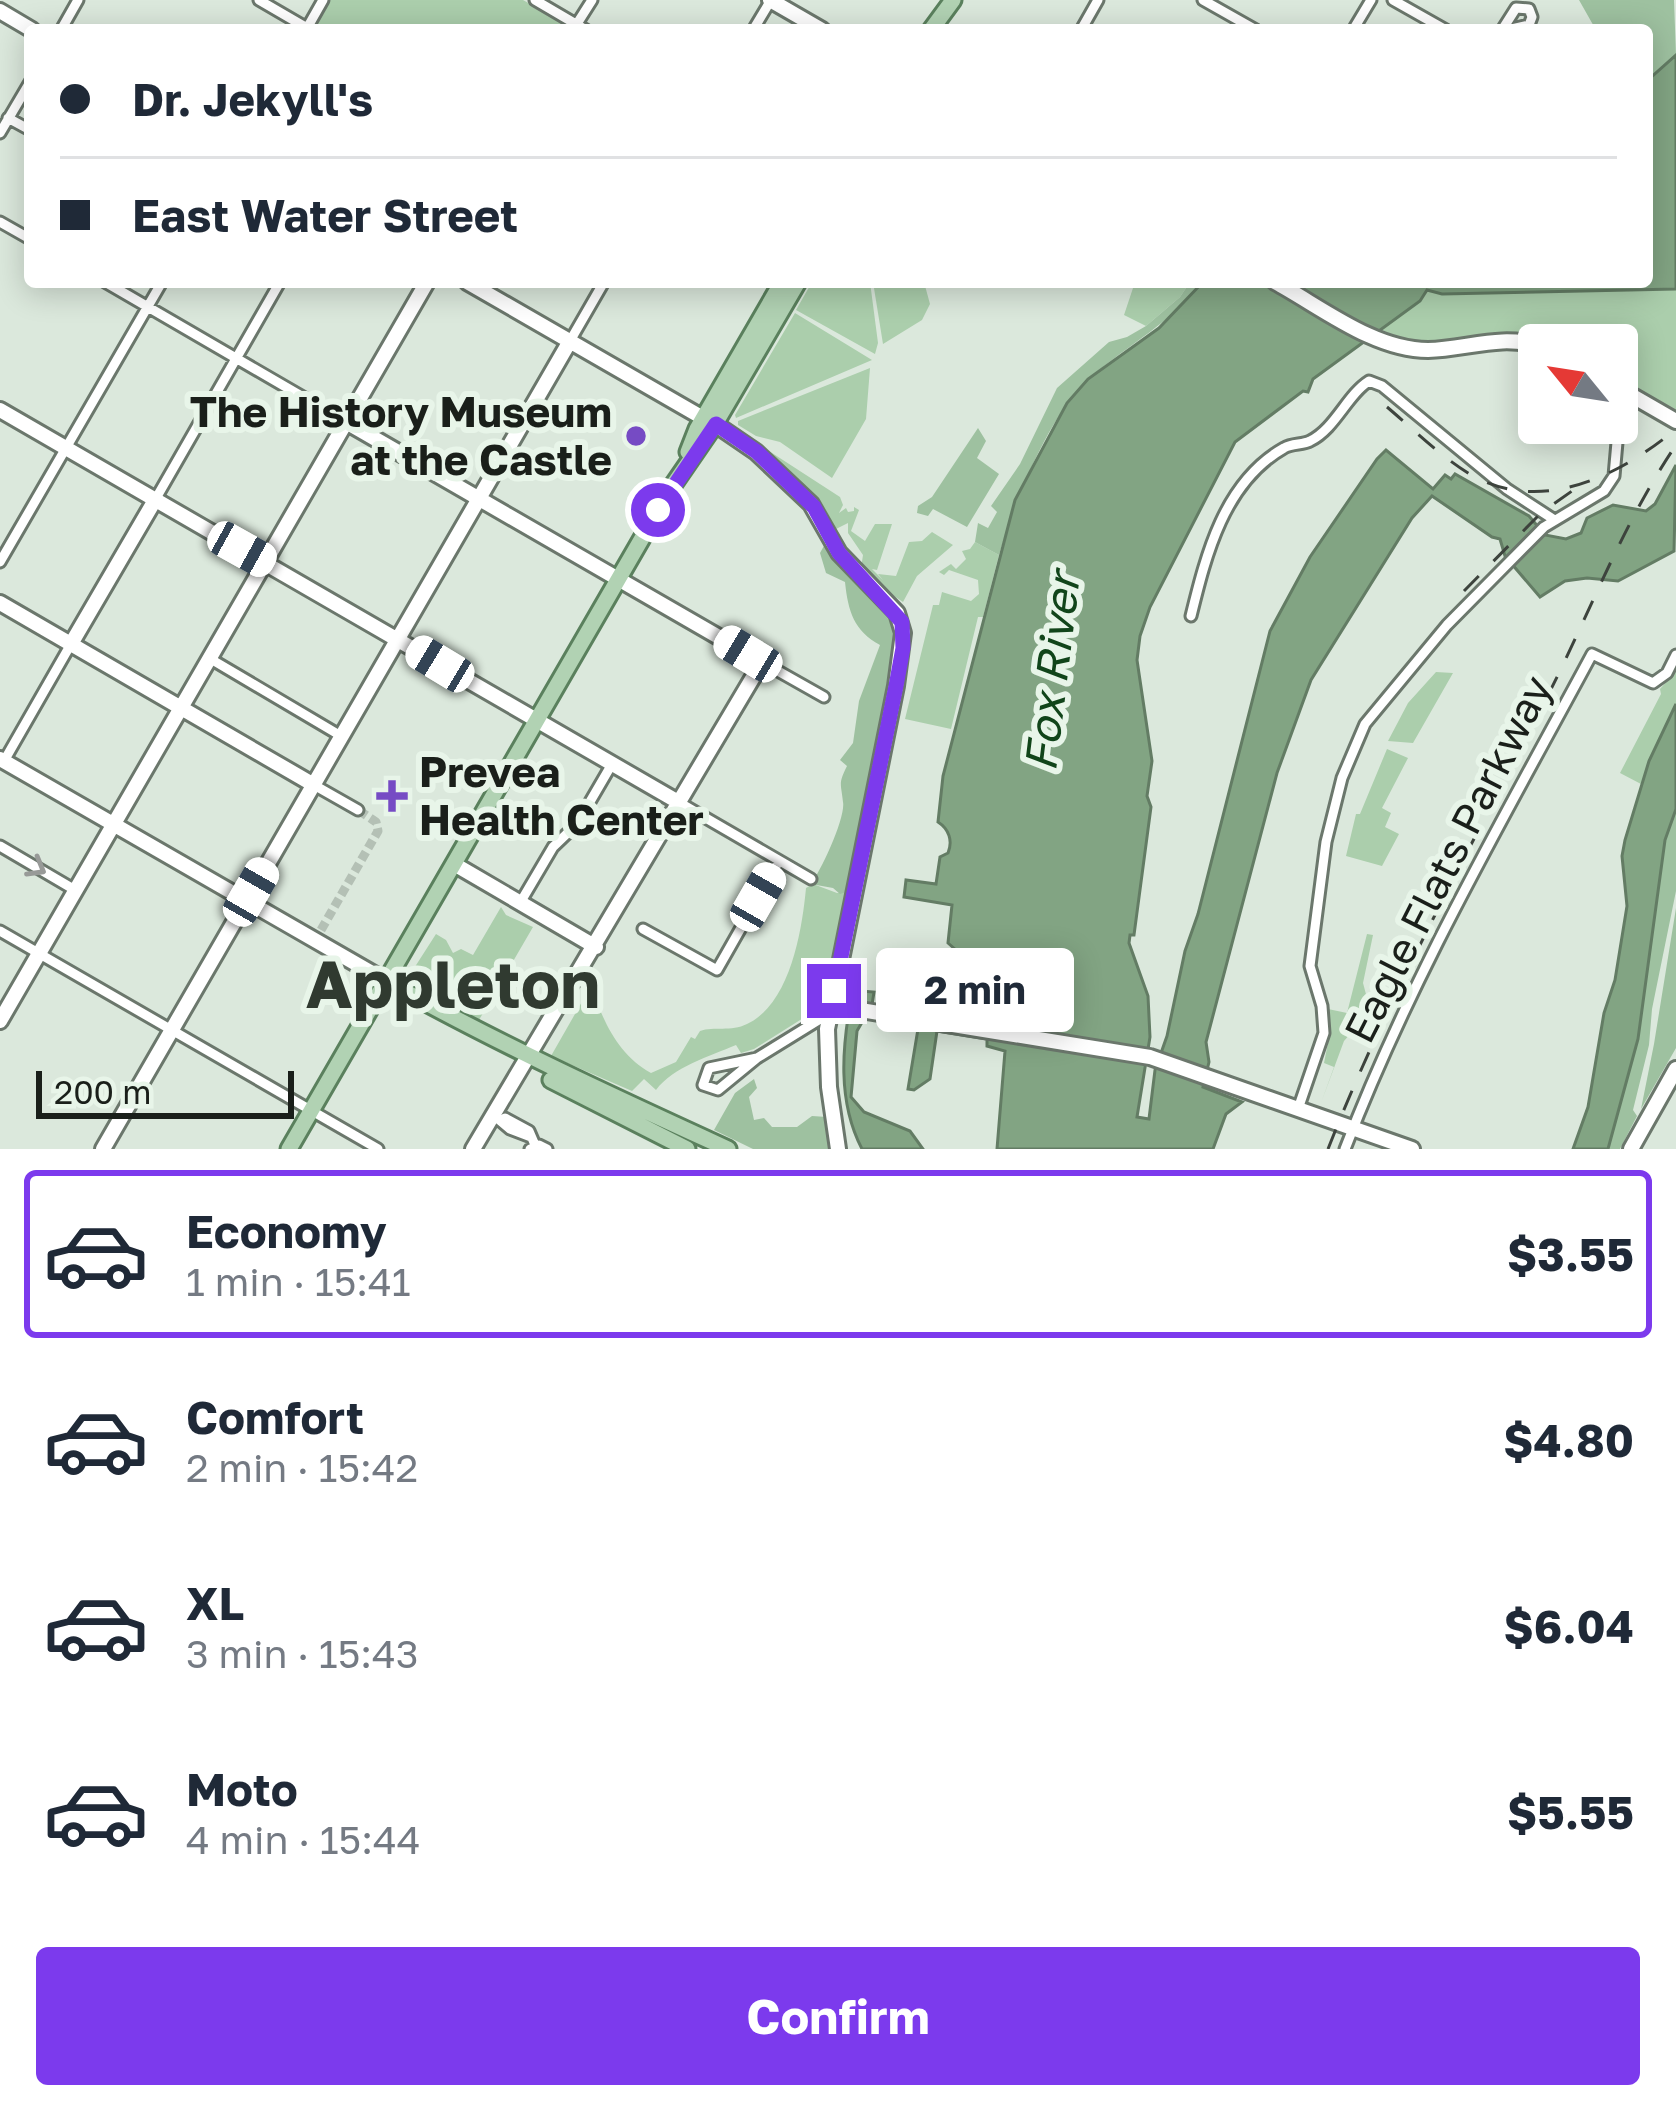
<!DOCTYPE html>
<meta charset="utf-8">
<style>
body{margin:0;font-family:"Golos Text",sans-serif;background:#f6f6f7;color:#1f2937;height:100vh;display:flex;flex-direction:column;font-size:45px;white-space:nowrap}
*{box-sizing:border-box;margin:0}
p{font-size:39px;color:#747a83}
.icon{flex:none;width:66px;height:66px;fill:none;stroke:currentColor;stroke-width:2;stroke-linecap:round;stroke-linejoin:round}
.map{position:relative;height:1149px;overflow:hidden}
.details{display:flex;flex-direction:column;background:#fff;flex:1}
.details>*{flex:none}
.guide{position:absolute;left:24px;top:24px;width:1629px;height:264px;border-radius:12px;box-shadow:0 6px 30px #0003;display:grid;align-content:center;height:264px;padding:0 36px;background:#fff}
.needle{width:78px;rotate:300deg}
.controls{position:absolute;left:1518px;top:324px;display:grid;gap:24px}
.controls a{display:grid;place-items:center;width:120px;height:120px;border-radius:12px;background:#fff;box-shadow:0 6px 30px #0003;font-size:60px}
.scale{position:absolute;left:36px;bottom:30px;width:258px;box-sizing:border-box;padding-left:12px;border:6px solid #1a1f1a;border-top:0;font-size:33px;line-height:42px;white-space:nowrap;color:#1a1f1a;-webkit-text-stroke:9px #e8f5e9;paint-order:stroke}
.end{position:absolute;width:54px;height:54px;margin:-27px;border:15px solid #7c3aed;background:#fff;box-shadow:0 0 0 6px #fff}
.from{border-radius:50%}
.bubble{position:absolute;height:84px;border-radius:12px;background:#fff;box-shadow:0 6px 30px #0003;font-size:39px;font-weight:700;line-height:84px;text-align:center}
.car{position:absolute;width:36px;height:72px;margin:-36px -18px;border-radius:15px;box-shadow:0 0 9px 3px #0007;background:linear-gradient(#fff 24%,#345 0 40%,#fff 0 76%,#345 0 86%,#fff 0)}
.guide b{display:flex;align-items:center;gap:42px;height:114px;font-size:45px}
.guide b+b{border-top:3px solid #e0e1e3}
.guide i{width:30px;height:30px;background:#1f2937}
ul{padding:21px 0 0;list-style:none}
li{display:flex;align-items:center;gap:36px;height:168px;margin:0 24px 18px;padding:0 12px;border:6px solid transparent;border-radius:12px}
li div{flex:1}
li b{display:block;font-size:45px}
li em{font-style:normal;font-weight:700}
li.current{border-color:#7c3aed}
li>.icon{width:108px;height:108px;stroke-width:1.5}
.cta{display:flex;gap:24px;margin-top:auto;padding:24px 36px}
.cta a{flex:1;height:138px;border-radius:12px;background:#7c3aed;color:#fff;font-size:48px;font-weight:700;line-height:138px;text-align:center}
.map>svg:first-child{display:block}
.green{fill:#abceac}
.forest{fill:#9ec1a0}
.water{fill:#82a483;stroke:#637c64;stroke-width:3}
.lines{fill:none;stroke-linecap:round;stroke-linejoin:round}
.street-tunnel{stroke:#b4c0b5;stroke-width:9;stroke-dasharray:9 4.5;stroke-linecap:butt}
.street-casing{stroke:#6b776c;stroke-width:15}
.secondary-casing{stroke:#6b776c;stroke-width:20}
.primary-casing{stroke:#5a805d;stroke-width:21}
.street{stroke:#fff;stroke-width:9}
.secondary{stroke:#fff;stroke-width:14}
.primary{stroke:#b1d2b3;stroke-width:15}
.rail{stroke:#3d433d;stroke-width:3;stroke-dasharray:21 21;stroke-linecap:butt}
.oneway{stroke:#989a98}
.route{stroke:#7c3aed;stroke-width:15}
.poi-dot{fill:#764bc4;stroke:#e8f5e9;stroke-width:4.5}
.labels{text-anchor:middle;stroke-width:12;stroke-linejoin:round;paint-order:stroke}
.poi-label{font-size:42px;font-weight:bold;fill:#1a1f1a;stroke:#e8f5e9;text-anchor:end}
.street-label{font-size:42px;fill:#1a1f1a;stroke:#e8f5e9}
.water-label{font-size:45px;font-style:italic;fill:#11451a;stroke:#e8f5e9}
.town-label{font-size:66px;font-weight:bold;fill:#303a30;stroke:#e8f5e9}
</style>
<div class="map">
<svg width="1676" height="1149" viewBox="0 0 1676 1149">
<rect width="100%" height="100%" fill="#dbe8dc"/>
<path class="green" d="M 329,0 L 523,0 L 562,22 L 565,29 L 312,30 Z
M 812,282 L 870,282 L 878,343 L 875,354 L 796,310 Z
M 873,282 L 924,282 L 930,304 L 922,320 L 883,344 Z
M 1135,282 L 1190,282 L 1180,297 L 1146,326 L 1124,315 Z
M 1676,289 L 1676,412 L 1617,380 L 1617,345 L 1554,345 L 1503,335 L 1419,344 L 1398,341 L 1378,330 L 1420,302 L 1427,290 L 1442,294 Z
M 795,313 L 872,360 L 736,418 L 735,415 Z
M 870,368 L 866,419 L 832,478 L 780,442 L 756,436 L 738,425 L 738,421 Z
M 769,451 L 840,497 L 843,505 L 839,513 L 846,508 L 848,512 L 854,511 L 854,507 L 859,510 L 851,531 L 865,541 L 875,524 L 892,524 L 877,570 L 872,569 L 883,580 L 878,574 L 896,576 L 909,542 L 922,541 L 932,532 L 953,545 L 917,576 L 903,602 L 891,594 L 901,604 L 896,603 L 861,568 L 863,555 L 848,533 L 848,523 L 832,531 L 822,509 L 767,456 Z
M 975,542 L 999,555 L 983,617 L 978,617 L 951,729 L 905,719 L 933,605 L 939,605 L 942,592 L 971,601 L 979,594 L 978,580 L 949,570 L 944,575 L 939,572 L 951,564 L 956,569 L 966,559 L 962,551 L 970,549 Z
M 1676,671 L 1676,704 L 1641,784 L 1620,773 L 1661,694 L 1660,689 Z
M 1436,672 L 1453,673 L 1413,743 L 1388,741 L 1408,703 Z
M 1387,749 L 1408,758 L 1382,808 L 1391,813 L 1385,827 L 1399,834 L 1382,866 L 1346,856 L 1356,814 L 1360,814 Z
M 813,884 L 837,893 L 849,891 L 824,1005 L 754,1049 L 741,1053 L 736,1045 C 710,1056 673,1067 656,1090 L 644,1079 L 632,1091 L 551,1056 L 591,986 C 603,1021 618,1055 651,1073 L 676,1062 L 691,1037 L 695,1039 L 700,1031 C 714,1026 731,1032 747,1024 C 790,1004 802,931 806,888 Z
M 501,907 L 506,915 L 533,927 L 479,1020 L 412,980 L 411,973 L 436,934 L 446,940 L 453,953 L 461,949 L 473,955 Z
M 1367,934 L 1373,935 L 1363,983 L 1367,998 L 1359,1024 L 1344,1041 L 1321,1103 L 1334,1067 L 1324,1063 L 1329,1038 L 1328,1009 L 1347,1013 Z"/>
<path class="forest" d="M 1579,0 L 1674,0 L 1676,55 L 1647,81 L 1647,30 L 1596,30 Z
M 1190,282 L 1203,282 C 1172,322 1129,344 1091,377 C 1048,415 1015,501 999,555 L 975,542 L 978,523 L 988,528 L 997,512 L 991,506 L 1020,464 L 1057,388 L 1109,342 L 1127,337 L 1146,326 L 1180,297 Z
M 978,428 L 986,441 L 977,458 L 999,474 L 967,527 L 933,509 L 928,516 L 917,513 L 918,506 L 932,497 Z
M 825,544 C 840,574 875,591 892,620 C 908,647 858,848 849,891 L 840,894 L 833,888 L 811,884 C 821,871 846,817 843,802 C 841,783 838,784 847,766 L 840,760 L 853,743 L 859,701 L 880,645 C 854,631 848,611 845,582 L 826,573 L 820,553 Z
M 1676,809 L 1676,891 L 1652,1009 L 1649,1045 L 1633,1110 L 1637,1116 L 1620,1149 L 1608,1149 L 1637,1039 L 1665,840 Z
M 1676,908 L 1676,1048 L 1641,1109 L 1654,1044 Z
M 754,1079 L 757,1088 L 749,1097 L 754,1120 L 764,1118 L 772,1127 L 797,1127 L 812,1116 L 827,1117 L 833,1149 L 753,1149 L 714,1130 L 735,1093 Z"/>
<path class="water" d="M 1676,55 L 1676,289 L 1442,294 L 1427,290 L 1420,301 L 1313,379 L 1308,392 L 1303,391 L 1235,442 L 1150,607 L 1140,636 L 1137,660 L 1152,761 L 1147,796 L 1151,807 L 1134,935 L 1130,935 L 1129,943 L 1148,996 L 1150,1037 L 1137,1117 L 1149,1119 L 1155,1070 L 1167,1036 L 1185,951 L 1198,914 L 1270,631 L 1310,557 L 1377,459 L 1386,450 L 1433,489 L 1445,475 L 1451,479 L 1455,474 L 1529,516 L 1545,535 L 1566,539 L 1581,533 L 1587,518 L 1613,505 L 1646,511 L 1655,504 L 1676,465 L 1674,551 L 1618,581 L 1587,578 L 1565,581 L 1540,597 L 1505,556 L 1500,539 L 1492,537 L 1432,496 L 1412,518 L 1311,680 L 1277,773 L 1206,1042 L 1209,1062 L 1203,1087 L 1242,1102 L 1226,1114 L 1213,1149 L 997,1149 L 1005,1051 L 987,1046 L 987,1039 L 937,1031 L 930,1079 L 914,1090 L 908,1089 L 924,993 L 941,979 L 957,951 L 948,943 L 952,905 L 904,897 L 906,880 L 936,884 L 940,857 L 948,853 C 953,841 949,829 938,822 L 943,776 L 1015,500 L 1067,403 L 1088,379 L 1159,328 L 1203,282 L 1647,282 L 1647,81 Z
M 1676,704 L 1676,809 L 1665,840 L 1638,1039 L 1608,1149 L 1573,1149 L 1588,1107 L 1604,1013 L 1615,980 L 1627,906 L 1622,856 L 1625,840 L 1649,761 Z
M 861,991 L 874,992 L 872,1005 L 857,1031 L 851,1097 L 864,1112 L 910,1131 L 923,1149 L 862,1149 C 837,1101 842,1046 852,994 Z"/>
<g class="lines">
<path class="street-tunnel" d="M 321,930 L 378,831 L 376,822 L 358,810"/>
<g class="street-casing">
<path id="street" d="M 259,0 L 307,28
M 535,0 L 586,30
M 1203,0 L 1256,30
M 1393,0 L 1446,30
M 61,30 L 78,0
M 306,30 L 323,0
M 573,30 L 592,0
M 753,30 L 771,0
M 1081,30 L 1098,0
M 1353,30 L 1371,0
M 1502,30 L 1516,8 L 1529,9 L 1532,17 L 1529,25 L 1507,30
M 8,118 L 30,130
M 0,133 L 30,82
M 0,222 L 30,239
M 105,282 L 346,422
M 570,341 L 604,282
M 155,500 L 280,282
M 0,562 L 162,282
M 1191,616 C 1206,555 1224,482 1284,448 C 1292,443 1303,445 1310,441 C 1335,429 1347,395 1369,381 L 1382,386 L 1507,489 L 1553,519
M 209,658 L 341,736
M 762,662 L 824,697
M 4,761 L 71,644
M 314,785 L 358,810
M 680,803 L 811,879
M 0,846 L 75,890
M 520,903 L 553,847 L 577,824 L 612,764
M 643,929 L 717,970 L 779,861
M 0,931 L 378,1149
M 757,1058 L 709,1068 L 703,1085 L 718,1090 L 757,1058 L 830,1013
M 1298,1109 L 1324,1033 L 1322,1006 L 1310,966 L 1326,842 L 1342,778 L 1365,724 L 1447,625 L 1544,527 L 1604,491 L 1614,476 L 1618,431 L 1634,397
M 497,1118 L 510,1129 L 531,1137
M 501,1120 L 505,1118 L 529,1131 L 535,1145
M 530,1149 L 539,1145 L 547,1149
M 1345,1149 C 1411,977 1505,816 1592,654 L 1653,683 L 1667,673 L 1676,655"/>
</g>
<g class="secondary-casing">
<path id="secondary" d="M 770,0 L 822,30
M 0,11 L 32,30
M 467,282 L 703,418
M 1275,282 C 1321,307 1374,350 1428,350 C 1467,349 1500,334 1539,346
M 1617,387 L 1676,421
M 0,410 L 680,803
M 346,422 L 762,662 L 473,1149
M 715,424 L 756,452 L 811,504 L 839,553 L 897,613 L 903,633 L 896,686 L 827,1029 L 829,1087 L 838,1149
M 0,603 L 314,785
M 71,644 L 155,500
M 0,759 L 386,981
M 454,864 L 596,947
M 830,1013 L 848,1008 L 1150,1057 L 1412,1149
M 0,1021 L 427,282
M 103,1149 L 570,341
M 1631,1149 L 1676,1069"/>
</g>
<g class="primary-casing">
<path id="primary" d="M 931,30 L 953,0
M 688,452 L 697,429 L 782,282
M 386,981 C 497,1043 612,1096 728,1149
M 551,1080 L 687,1149
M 289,1149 L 671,488 L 715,424 L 798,282"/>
</g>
<use href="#street" class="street"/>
<use href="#secondary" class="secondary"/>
<use href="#primary" class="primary"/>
<path class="rail" d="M 1387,407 C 1413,429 1439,455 1468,473 C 1539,516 1618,477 1676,429
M 1464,591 L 1542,512 L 1572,491
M 1328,1149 C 1388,996 1469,851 1543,705 C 1588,618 1621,526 1676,445"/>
</g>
<defs><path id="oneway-chevron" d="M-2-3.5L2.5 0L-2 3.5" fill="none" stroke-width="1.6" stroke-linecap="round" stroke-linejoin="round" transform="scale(3)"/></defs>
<use class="oneway" href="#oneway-chevron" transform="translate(37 868) rotate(30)"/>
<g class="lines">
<path class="route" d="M 658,510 L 716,424 L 757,452 L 814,507 L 839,553 L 902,622 L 903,648 L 896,686 L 834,991"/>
</g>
<g class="poi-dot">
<circle cx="636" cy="436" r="12"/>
<path d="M386 778h12v12h12v12h-12v12h-12v-12h-12v-12h12z"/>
</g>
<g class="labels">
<g class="poi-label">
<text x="612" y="427">The History Museum<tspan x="612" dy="48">at the Castle</tspan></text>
<text x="419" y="787" text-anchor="start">Prevea<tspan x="419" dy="48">Health Center</tspan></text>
</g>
<g class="street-label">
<text transform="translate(1448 859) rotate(-63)" y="15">Eagle Flats Parkway</text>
</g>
<g class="water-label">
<text transform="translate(1052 672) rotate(-83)" y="16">Fox River</text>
</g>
<g class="town-label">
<text x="453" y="1008">Appleton</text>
</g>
</g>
</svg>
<div class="controls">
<a><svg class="needle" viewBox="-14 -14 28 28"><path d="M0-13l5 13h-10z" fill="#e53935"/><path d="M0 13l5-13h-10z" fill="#747a83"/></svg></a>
</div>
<div class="scale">200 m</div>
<i class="end from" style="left:658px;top:510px"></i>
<i class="end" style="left:834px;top:991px"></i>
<div class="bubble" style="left:876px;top:948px;width:198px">2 min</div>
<i class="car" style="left:242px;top:549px;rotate:119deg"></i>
<i class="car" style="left:748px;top:654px;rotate:301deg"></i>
<i class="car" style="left:440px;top:664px;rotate:301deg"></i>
<i class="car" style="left:251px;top:892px;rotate:30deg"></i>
<i class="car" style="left:758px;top:897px;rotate:30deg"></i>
<div class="guide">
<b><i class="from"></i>Dr. Jekyll's</b>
<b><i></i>East Water Street</b>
</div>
</div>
<section class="details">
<ul>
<li class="current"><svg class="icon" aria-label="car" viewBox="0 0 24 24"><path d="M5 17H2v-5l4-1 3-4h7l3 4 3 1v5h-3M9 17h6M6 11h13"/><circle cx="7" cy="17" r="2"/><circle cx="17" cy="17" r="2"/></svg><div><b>Economy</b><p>1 min · 15:41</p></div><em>$3.55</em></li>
<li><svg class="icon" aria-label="car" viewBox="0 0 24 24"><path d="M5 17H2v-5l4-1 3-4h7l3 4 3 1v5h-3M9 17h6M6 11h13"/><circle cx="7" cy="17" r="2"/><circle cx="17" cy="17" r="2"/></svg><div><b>Comfort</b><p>2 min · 15:42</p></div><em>$4.80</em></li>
<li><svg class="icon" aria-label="car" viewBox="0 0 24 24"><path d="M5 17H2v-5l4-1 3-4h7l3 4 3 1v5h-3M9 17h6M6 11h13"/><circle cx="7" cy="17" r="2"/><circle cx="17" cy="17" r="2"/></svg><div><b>XL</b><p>3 min · 15:43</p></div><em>$6.04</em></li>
<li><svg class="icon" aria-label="car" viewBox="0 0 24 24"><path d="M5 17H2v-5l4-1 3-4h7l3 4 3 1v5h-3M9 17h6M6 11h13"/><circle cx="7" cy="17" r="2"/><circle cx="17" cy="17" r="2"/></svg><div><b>Moto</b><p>4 min · 15:44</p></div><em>$5.55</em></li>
</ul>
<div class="cta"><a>Confirm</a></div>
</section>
